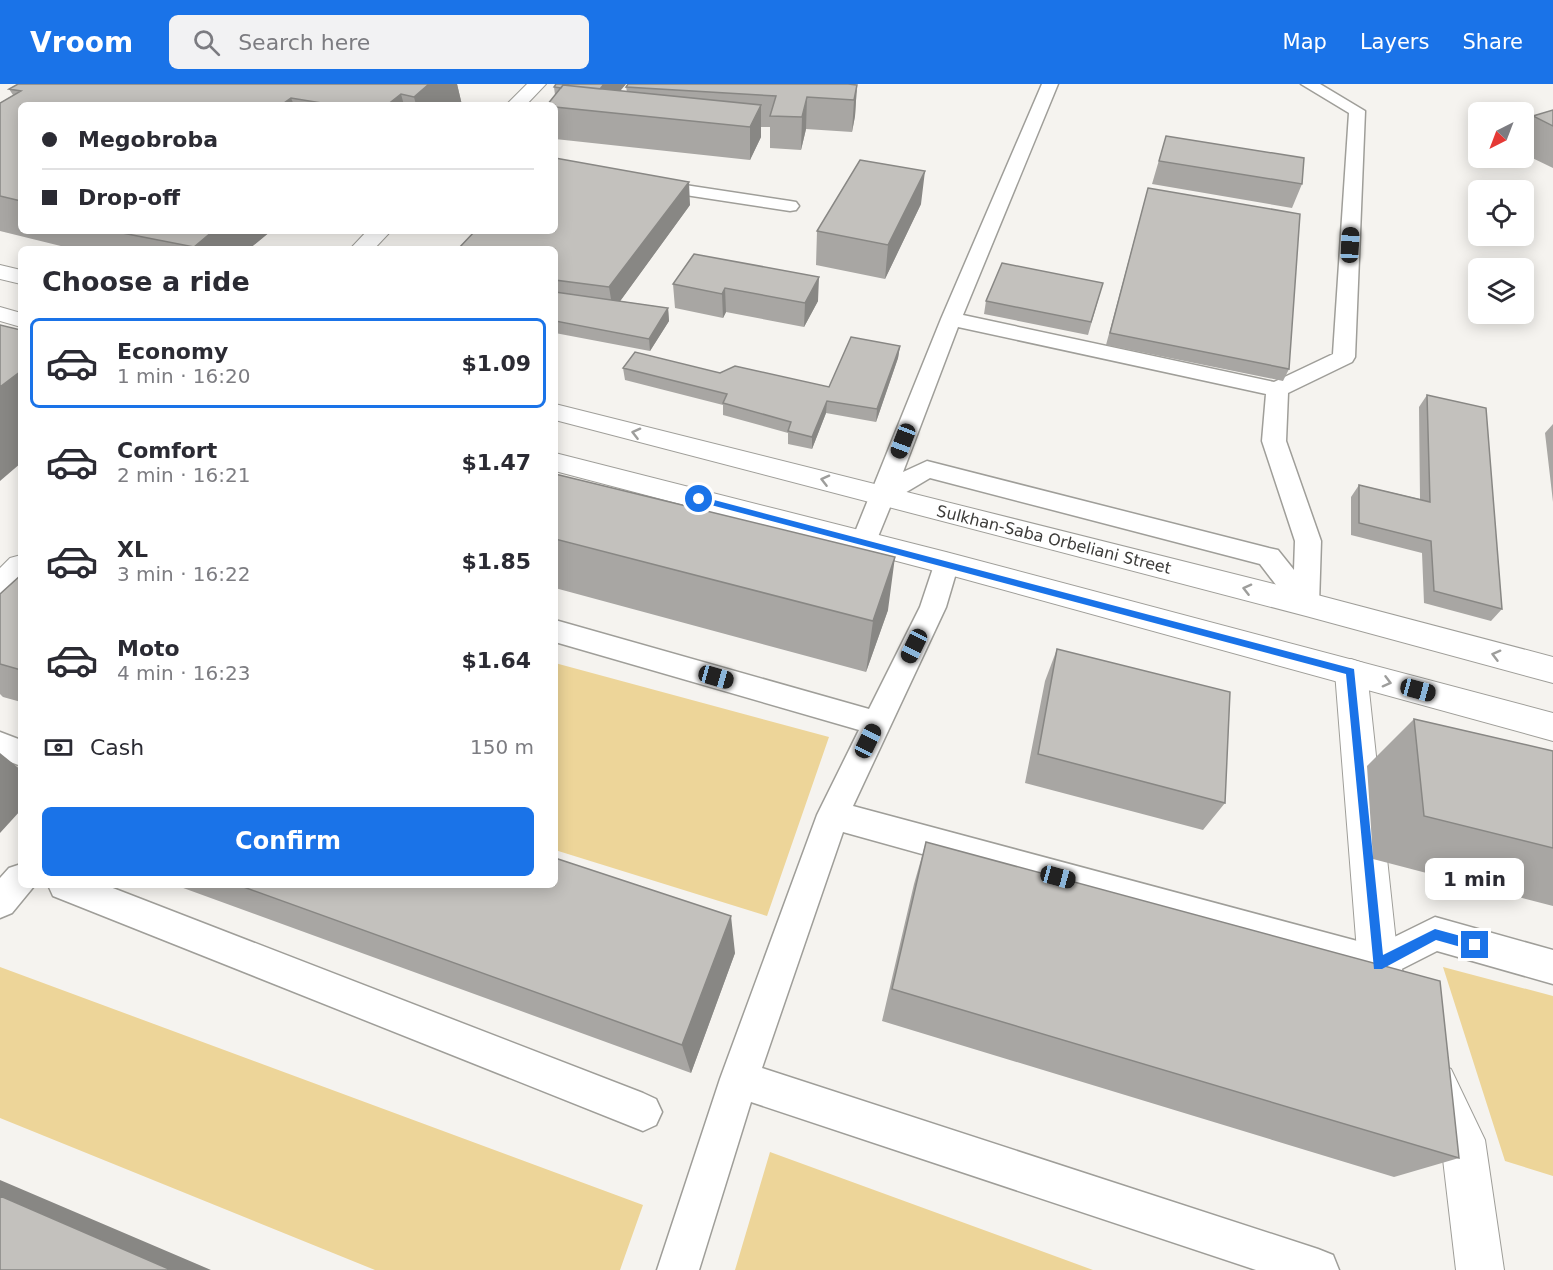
<!DOCTYPE html>
<meta charset="utf-8">
<style>
body{margin:0;font-family:"DejaVu Sans",sans-serif;background:#f2f2f3;color:#2b2b33;height:100vh;display:flex;flex-direction:column;font-size:22px;white-space:nowrap}
*{box-sizing:border-box;margin:0}
p{font-size:20px;color:#7c7c81}
.icon{flex:none;width:33px;height:33px;fill:none;stroke:currentColor;stroke-width:2;stroke-linecap:round;stroke-linejoin:round}
.map{position:relative;flex:1;overflow:hidden}
.panel{position:absolute;left:18px;top:162px;width:540px;height:642px;display:flex;flex-direction:column;background:#fff;border-radius:9px;box-shadow:0 3px 15px #0003}
.panel>*{flex:none}
.top-card{position:absolute;left:18px;top:18px;width:540px;height:132px;border-radius:9px;box-shadow:0 3px 15px #0003;display:grid;align-content:center;height:132px;padding:0 24px;background:#fff}
.needle{width:39px;rotate:222deg}
.fabs{position:absolute;left:1468px;top:18px;display:grid;gap:12px}
.fabs a{display:grid;place-items:center;width:66px;height:66px;border-radius:9px;background:#fff;box-shadow:0 3px 15px #0003;font-size:30px}
.end{position:absolute;width:27px;height:27px;margin:-14px;border:8px solid #1a73e8;background:#fff;box-shadow:0 0 0 3px #fff}
.from{border-radius:50%}
.bubble{position:absolute;height:42px;border-radius:9px;background:#fff;box-shadow:0 3px 15px #0003;font-size:20px;font-weight:700;line-height:42px;text-align:center}
.car{position:absolute;width:18px;height:36px;margin:-18px -9px;border-radius:8px;box-shadow:0 0 4px 2px #0007;background:linear-gradient(#222 24%,#8ab4d8 0 40%,#222 0 76%,#8ab4d8 0 86%,#222 0)}
.top-card b{display:flex;align-items:center;gap:21px;height:57px;font-size:22px}
.top-card b+b{border-top:2px solid #e1e1e2}
.top-card i{width:15px;height:15px;background:#2b2b33}
ul{padding:0;list-style:none}
li{display:flex;align-items:center;gap:18px;height:90px;margin:0 12px 9px;padding:0 12px;border:3px solid transparent;border-radius:9px}
li div{flex:1}
li b{display:block;font-size:22px}
li em{font-style:normal;font-weight:700}
li.on{border-color:#1a73e8}
li>.icon{width:54px;height:54px;stroke-width:1.5}
h2{padding:0 24px;font-size:27px;line-height:72px}
.pay{display:flex;align-items:center;gap:15px;height:66px;padding:0 24px;font-size:22px}
.pay p{margin-inline-start:auto}
.cta{display:flex;gap:12px;margin-top:auto;padding:12px 24px}
.cta a{flex:1;height:69px;border-radius:9px;background:#1a73e8;color:#fff;font-size:24px;font-weight:700;line-height:69px;text-align:center}
header{display:flex;align-items:center;gap:36px;box-sizing:border-box;height:84px;padding:0 30px;background:#1a73e8;color:#fff}
header strong{font-size:28px}
nav{display:flex;gap:33px;margin-inline-start:auto;font-size:21px}
.search{width:420px;height:54px;background:#f2f2f3;display:flex;align-items:center;gap:15px;box-sizing:border-box;padding:0 21px;border-radius:9px;color:#7c7c81;font-size:22px}
.map>svg:first-child{display:block}
.green{fill:#edd599}
.lines{fill:none;stroke-linecap:round;stroke-linejoin:round}
.service-casing{stroke:#9f9e99;stroke-width:3}
.minor-casing{stroke:#9f9e99;stroke-width:2}
.tertiary-casing{stroke:#9f9e99;stroke-width:2}
.service{fill:#fff;fill-rule:evenodd}
.minor{fill:#fff;fill-rule:evenodd}
.tertiary{fill:#fff;fill-rule:evenodd}
.wall{fill:#a8a6a3}
.shaded-wall{fill:#888784}
.building{fill:#c3c1bd;stroke:#888784;stroke-width:1.5}
.oneway{stroke:#9e9e9c}
.route{fill:#1a73e8}
.labels{text-anchor:middle;stroke-width:5;stroke-linejoin:round;paint-order:stroke}
.street-label{font-size:16px;fill:#3d3c3a;stroke:#fff}
</style>
<header>
<strong>Vroom</strong>
<div class="search"><svg class="icon" aria-label="search" viewBox="0 0 24 24"><circle cx="10" cy="10" r="6"/><path d="M15 15l6 6"/></svg>Search here</div>
<nav><a>Map</a><a>Layers</a><a>Share</a></nav>
</header>
<div class="map">
<svg width="1553" height="1186" viewBox="0 0 1553 1186">
<rect width="100%" height="100%" fill="#f5f3ef"/>
<path class="green" d="M 555,579 L 829,653 L 767,832 L 555,766 Z
M 0,883 L 643,1121 L 620,1186 L 375,1186 L 0,1034 Z
M 1443,883 L 1553,912 L 1553,1092 L 1505,1077 Z
M 770,1068 L 1093,1186 L 735,1186 Z"/>
<g class="lines">
<g class="service-casing">
<path id="service" d="M 1042,0 L 1058,0 L 963,231 L 1274,298 L 1333,270 L 1349,29 L 1301,0 L 1320,0 L 1365,27 L 1355,273 L 1352,278 L 1288,309 L 1286,357 L 1321,457 L 1319,520 L 1316,527 L 1306,530 L 1296,527 L 1260,480 L 930,394 L 893,416 L 873,465 L 864,467 L 855,465 L 851,458 L 941,235 ZM 958,243 L 1266,310 L 1262,357 L 1295,457 L 1294,486 L 1278,466 L 1269,464 L 927,377 L 903,388 Z
M 652,96 L 790,117 L 796,118 L 799,122 L 796,126 L 790,127 L 646,105 L 643,101 L 646,97 Z
M 946,469 L 955,472 L 959,479 L 946,523 L 853,722 L 1376,862 L 1435,833 L 1553,866 L 1553,900 L 1437,867 L 1378,897 L 843,748 L 762,984 L 1318,1165 L 1333,1171 L 1339,1186 L 1256,1186 L 751,1018 L 699,1186 L 657,1186 L 720,995 L 817,731 L 859,646 L 555,558 L 555,536 L 869,625 L 920,523 L 937,472 Z
M 0,648 L 21,656 L 21,682 L 0,674 Z
M 21,780 L 21,801 L 35,801 L 12,829 L 0,834 L 0,794 L 9,784 Z
M 48,801 L 105,801 L 643,1009 L 656,1015 L 662,1028 L 656,1041 L 643,1047 L 53,812 Z"/>
</g>
<g class="minor-casing">
<path id="minor" d="M 1351,575 L 1363,579 L 1367,588 L 1398,877 L 1419,921 L 1413,936 L 1398,942 L 1383,936 L 1358,880 L 1335,588 L 1339,579 Z
M 1436,978 L 1451,985 L 1485,1056 L 1504,1186 L 1456,1186 L 1441,1058 L 1414,1000 L 1421,985 Z"/>
</g>
<g class="tertiary-casing">
<path id="tertiary" d="M 527,0 L 546,0 L 526,21 L 506,21 Z
M 367,147 L 391,147 L 374,165 L 350,165 Z
M 0,181 L 21,186 L 21,200 L 0,195 Z
M 0,223 L 21,229 L 21,243 L 0,237 Z
M 555,320 L 1306,508 L 1553,573 L 1553,599 L 1306,532 L 555,336 Z
M 555,369 L 946,468 L 1553,629 L 1553,657 L 946,490 L 555,387 Z
M 21,471 L 21,500 L 11,510 L 0,514 L 0,484 L 10,474 Z"/>
</g>
<use href="#service" class="service"/>
<use href="#minor" class="minor"/>
<use href="#tertiary" class="tertiary"/>
</g>
<path class="wall" d="M 18,0 L 457,0 L 462,21 L 21,21 L 21,147 L 271,147 L 249,165 L 73,165 L 0,147 L 0,19 L 13,11 L 9,5 Z
M 556,0 L 626,0 L 620,7 L 627,8 L 626,3 L 857,1 L 855,32 L 852,48 L 806,45 L 801,66 L 770,64 L 770,43 L 761,43 L 761,53 L 750,76 L 555,55 L 555,11 L 554,3 Z
M 1553,26 L 1553,84 L 1524,70 L 1524,47 L 1533,32 Z
M 1166,52 L 1302,100 L 1292,124 L 1152,100 Z
M 1148,104 L 1289,285 L 1283,297 L 1106,261 Z
M 921,120 L 885,195 L 816,181 L 817,147 Z
M 690,121 L 620,217 L 668,224 L 669,237 L 650,267 L 555,249 L 555,165 Z
M 694,170 L 818,217 L 804,243 L 726,228 L 723,234 L 675,224 L 673,200 Z
M 1103,199 L 1088,251 L 984,230 L 986,217 Z
M 900,262 L 898,274 L 876,338 L 826,329 L 812,365 L 788,360 L 788,349 L 723,331 L 723,321 L 625,296 L 623,284 L 720,289 L 829,303 Z
M 1427,311 L 1502,525 L 1491,537 L 1424,519 L 1422,469 L 1351,451 L 1351,413 L 1359,401 L 1420,415 L 1419,323 Z
M 1553,340 L 1553,418 L 1545,349 Z
M 555,390 L 888,526 L 866,588 L 555,504 Z
M 21,491 L 21,618 L 3,613 L 0,610 L 0,510 Z
M 1057,565 L 1225,719 L 1203,746 L 1025,699 L 1045,597 Z
M 1414,635 L 1553,667 L 1553,822 L 1373,775 L 1367,682 Z
M 926,758 L 1459,1074 L 1394,1093 L 882,937 L 914,800 Z
M 175,801 L 555,801 L 735,869 L 691,989 Z"/>
<path class="shaded-wall" d="M 429,0 L 457,0 L 462,21 L 416,21 L 414,13 Z
M 604,0 L 626,0 L 602,28 L 597,8 Z
M 857,1 L 855,32 L 852,48 L 854,16 Z
M 401,10 L 404,21 L 387,21 Z
M 807,13 L 806,45 L 801,66 L 802,33 Z
M 291,14 L 294,21 L 281,21 Z
M 761,21 L 761,53 L 750,76 L 750,43 Z
M 925,87 L 921,120 L 885,195 L 888,161 Z
M 689,98 L 690,121 L 613,227 L 609,203 Z
M 213,147 L 271,147 L 249,165 L 195,165 L 194,163 Z
M 819,193 L 818,217 L 804,243 L 805,219 Z
M 725,204 L 726,228 L 723,234 L 722,210 Z
M 668,224 L 669,237 L 650,267 L 649,255 Z
M 900,262 L 898,274 L 876,338 L 877,325 Z
M 21,287 L 21,379 L 0,397 L 0,303 Z
M 827,317 L 826,329 L 812,365 L 812,353 Z
M 895,473 L 888,526 L 866,588 L 873,537 Z
M 0,669 L 21,686 L 21,726 L 0,749 Z
M 731,832 L 735,869 L 691,989 L 682,961 Z
M 0,1096 L 211,1186 L 171,1186 L 0,1112 Z"/>
<path class="building" d="M 18,0 L 429,0 L 414,13 L 401,10 L 387,21 L 334,21 L 291,14 L 281,21 L 21,21 L 21,117 L 0,112 L 0,19 L 21,7 L 9,5 Z
M 556,0 L 604,0 L 600,5 L 563,1 L 561,4 L 554,3 Z
M 628,0 L 848,0 L 857,1 L 854,16 L 807,13 L 802,33 L 770,32 L 776,12 L 626,3 Z
M 563,1 L 761,21 L 750,43 L 555,23 L 555,21 L 547,21 Z
M 1553,26 L 1553,42 L 1533,32 Z
M 1166,52 L 1304,74 L 1302,100 L 1159,77 Z
M 555,74 L 689,98 L 609,203 L 555,196 L 555,165 L 458,165 L 475,147 L 555,147 Z
M 860,76 L 925,87 L 888,161 L 817,147 Z
M 1148,104 L 1300,130 L 1289,285 L 1110,249 Z
M 112,147 L 213,147 L 194,163 Z
M 694,170 L 819,193 L 805,219 L 725,204 L 722,210 L 673,200 Z
M 1002,179 L 1103,199 L 1091,238 L 986,217 Z
M 555,208 L 668,224 L 649,255 L 555,237 Z
M 0,241 L 21,246 L 21,287 L 0,303 Z
M 851,253 L 900,262 L 877,325 L 827,317 L 812,353 L 788,347 L 791,338 L 723,319 L 727,310 L 623,284 L 635,268 L 720,289 L 735,282 L 829,303 Z
M 1427,311 L 1486,324 L 1502,525 L 1434,507 L 1431,457 L 1359,439 L 1359,401 L 1430,418 Z
M 555,390 L 895,473 L 873,537 L 555,455 Z
M 21,491 L 21,586 L 0,580 L 0,510 Z
M 1057,565 L 1230,608 L 1225,719 L 1038,670 Z
M 1414,635 L 1553,667 L 1553,764 L 1424,732 Z
M 926,758 L 1440,897 L 1459,1074 L 892,905 Z
M 555,774 L 731,832 L 682,961 L 238,801 L 555,801 Z
M 0,1112 L 171,1186 L 0,1186 Z"/>
<defs><path id="oneway-chevron" d="M-2-3.5L2.5 0L-2 3.5" fill="none" stroke-width="1.6" stroke-linecap="round" stroke-linejoin="round" transform="scale(1.5)"/></defs>
<g class="oneway">
<use href="#oneway-chevron" transform="translate(636 349) rotate(-166)"/>
<use href="#oneway-chevron" transform="translate(825 396) rotate(-166)"/>
<use href="#oneway-chevron" transform="translate(1247 505) rotate(-166)"/>
<use href="#oneway-chevron" transform="translate(1496 571) rotate(-165)"/>
<use href="#oneway-chevron" transform="translate(1387 598) rotate(15)"/>
</g>
<path class="route" d="M 699,412 L 1354,585 L 1383,871 L 1435,845 L 1479,857 L 1479,865 L 1475,867 L 1436,856 L 1382,885 L 1374,885 L 1346,590 L 696,417 L 694,415 Z"/>
<g class="labels">
<g class="street-label">
<text transform="translate(1054 455) rotate(14)" y="6">Sulkhan-Saba Orbeliani Street</text>
</g>
</g>
</svg>
<div class="fabs">
<a><svg class="needle" viewBox="-14 -14 28 28"><path d="M0-13l5 13h-10z" fill="#e53935"/><path d="M0 13l5-13h-10z" fill="#7c7c81"/></svg></a>
<a><svg class="icon" aria-label="locate" viewBox="0 0 24 24"><circle cx="12" cy="12" r="6"/><path d="M12 2v4M12 18v4M2 12h4M18 12h4"/></svg></a>
<a><svg class="icon" aria-label="layers" viewBox="0 0 24 24"><path d="M12 4l9 5-9 5-9-5zM3 14l9 5 9-5"/></svg></a>
</div>
<i class="end from" style="left:699px;top:415px"></i>
<i class="end" style="left:1475px;top:861px"></i>
<div class="bubble" style="left:1425px;top:774px;width:99px">1 min</div>
<i class="car" style="left:1350px;top:161px;rotate:3deg"></i>
<i class="car" style="left:903px;top:357px;rotate:201deg"></i>
<i class="car" style="left:914px;top:562px;rotate:206deg"></i>
<i class="car" style="left:716px;top:593px;rotate:106deg"></i>
<i class="car" style="left:1418px;top:606px;rotate:105deg"></i>
<i class="car" style="left:868px;top:657px;rotate:26deg"></i>
<i class="car" style="left:1058px;top:793px;rotate:105deg"></i>
<div class="top-card">
<b><i class="from"></i>Megobroba</b>
<b><i></i>Drop-off</b>
</div>
<section class="panel">
<h2>Choose a ride</h2>
<ul>
<li class="on"><svg class="icon" aria-label="car" viewBox="0 0 24 24"><path d="M5 17H2v-5l4-1 3-4h7l3 4 3 1v5h-3M9 17h6M6 11h13"/><circle cx="7" cy="17" r="2"/><circle cx="17" cy="17" r="2"/></svg><div><b>Economy</b><p>1 min · 16:20</p></div><em>$1.09</em></li>
<li><svg class="icon" aria-label="car" viewBox="0 0 24 24"><path d="M5 17H2v-5l4-1 3-4h7l3 4 3 1v5h-3M9 17h6M6 11h13"/><circle cx="7" cy="17" r="2"/><circle cx="17" cy="17" r="2"/></svg><div><b>Comfort</b><p>2 min · 16:21</p></div><em>$1.47</em></li>
<li><svg class="icon" aria-label="car" viewBox="0 0 24 24"><path d="M5 17H2v-5l4-1 3-4h7l3 4 3 1v5h-3M9 17h6M6 11h13"/><circle cx="7" cy="17" r="2"/><circle cx="17" cy="17" r="2"/></svg><div><b>XL</b><p>3 min · 16:22</p></div><em>$1.85</em></li>
<li><svg class="icon" aria-label="car" viewBox="0 0 24 24"><path d="M5 17H2v-5l4-1 3-4h7l3 4 3 1v5h-3M9 17h6M6 11h13"/><circle cx="7" cy="17" r="2"/><circle cx="17" cy="17" r="2"/></svg><div><b>Moto</b><p>4 min · 16:23</p></div><em>$1.64</em></li>
</ul>
<div class="pay"><svg class="icon" aria-label="cash" viewBox="0 0 24 24"><path d="M3 7h18v10H3z"/><circle cx="12" cy="12" r="2"/></svg>Cash<p>150 m</p></div>
<div class="cta"><a>Confirm</a></div>
</section>
</div>
